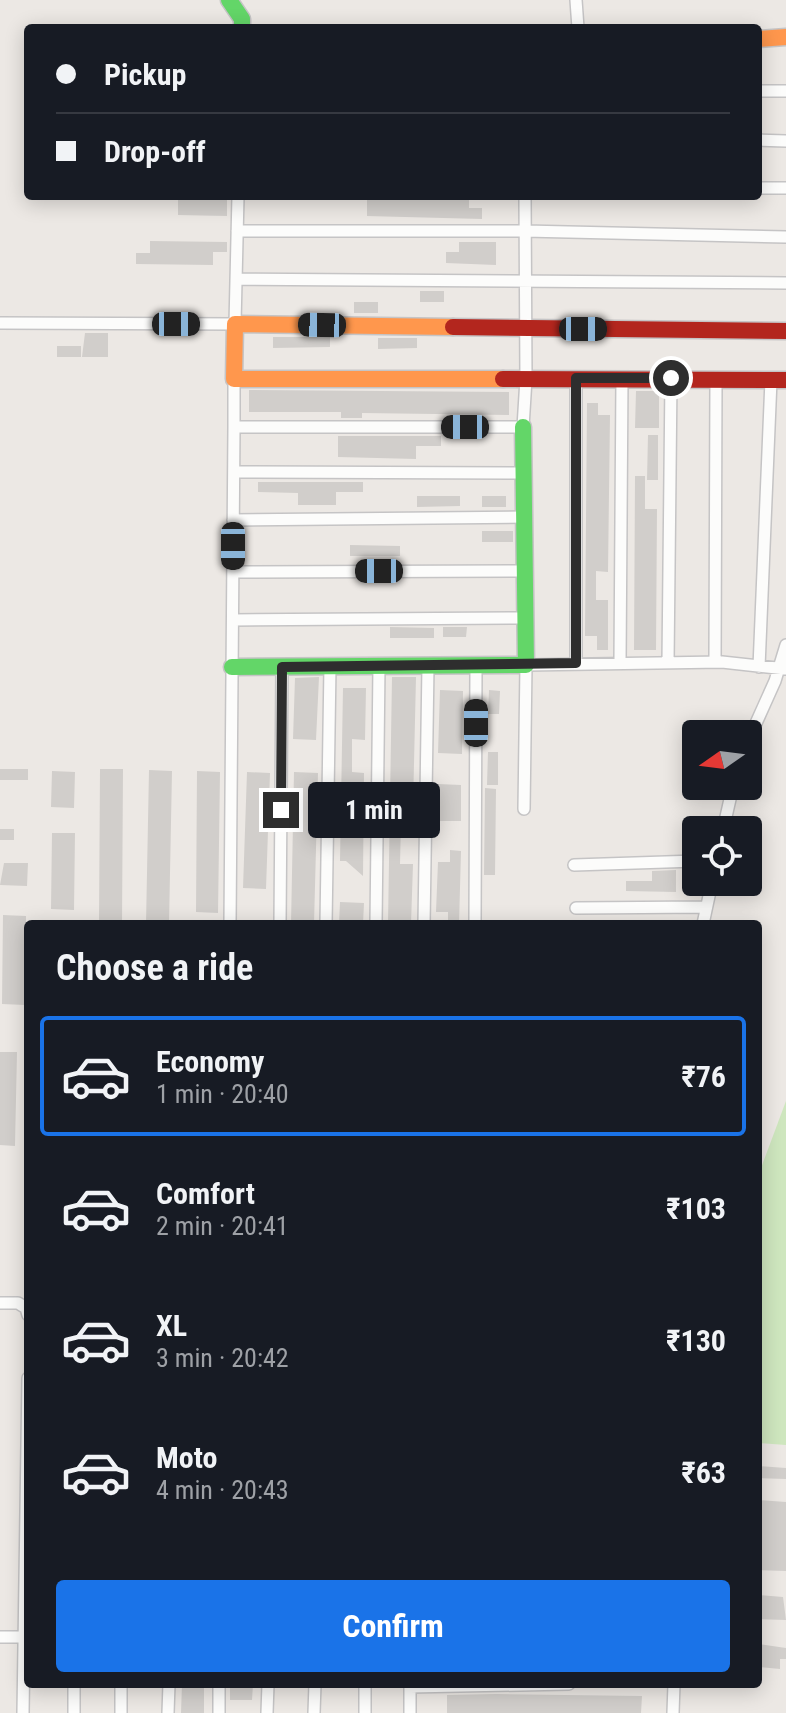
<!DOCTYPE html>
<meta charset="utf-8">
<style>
body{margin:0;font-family:"Roboto Condensed",sans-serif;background:#20242c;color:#f1f3f6;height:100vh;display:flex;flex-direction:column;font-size:30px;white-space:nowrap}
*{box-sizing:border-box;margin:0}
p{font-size:26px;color:#9ea1a6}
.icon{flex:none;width:44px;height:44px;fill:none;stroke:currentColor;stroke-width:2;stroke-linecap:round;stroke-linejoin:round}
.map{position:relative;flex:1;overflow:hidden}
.sheet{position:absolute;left:24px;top:920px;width:738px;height:768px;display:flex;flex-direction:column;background:#171b24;border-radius:8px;box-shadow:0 4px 20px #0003}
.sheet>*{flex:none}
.guide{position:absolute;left:24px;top:24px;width:738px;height:176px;border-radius:8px;box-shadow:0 4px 20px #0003;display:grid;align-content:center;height:176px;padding:0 32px;background:#171b24}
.needle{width:52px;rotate:256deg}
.tools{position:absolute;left:682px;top:720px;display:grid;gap:16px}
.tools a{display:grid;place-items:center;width:80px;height:80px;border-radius:8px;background:#171b24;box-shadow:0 4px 20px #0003;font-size:40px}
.end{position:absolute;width:36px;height:36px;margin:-18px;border:10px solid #2e2e2e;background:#fff;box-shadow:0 0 0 4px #fff}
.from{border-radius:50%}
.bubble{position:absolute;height:56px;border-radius:8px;background:#171b24;box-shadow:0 4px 20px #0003;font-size:26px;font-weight:700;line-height:56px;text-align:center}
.car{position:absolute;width:24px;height:48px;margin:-24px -12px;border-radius:10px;box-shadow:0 0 6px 2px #0007;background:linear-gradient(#222 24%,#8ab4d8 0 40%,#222 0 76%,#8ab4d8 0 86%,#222 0)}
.guide b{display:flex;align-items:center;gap:28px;height:76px;font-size:30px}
.guide b+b{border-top:2px solid #363941}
.guide i{width:20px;height:20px;background:#f1f3f6}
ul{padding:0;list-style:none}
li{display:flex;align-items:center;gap:24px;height:120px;margin:0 16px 12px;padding:0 16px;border:4px solid transparent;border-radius:8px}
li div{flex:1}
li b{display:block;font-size:30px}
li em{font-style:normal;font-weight:700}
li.on{border-color:#1a73e8}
li>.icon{width:72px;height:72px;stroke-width:1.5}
h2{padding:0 32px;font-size:36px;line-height:96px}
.primary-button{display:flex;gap:16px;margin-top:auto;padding:16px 32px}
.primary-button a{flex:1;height:92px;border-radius:8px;background:#1a73e8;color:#fff;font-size:32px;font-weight:700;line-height:92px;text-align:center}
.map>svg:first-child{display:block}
.green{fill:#cee6be}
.building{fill:#d1cecb}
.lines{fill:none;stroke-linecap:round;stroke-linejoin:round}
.street-casing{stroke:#c5c4c5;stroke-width:14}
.fast-casing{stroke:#c5c4c5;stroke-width:19}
.slow-casing{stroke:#c5c4c5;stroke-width:19}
.jam-casing{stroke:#c5c4c5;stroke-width:19}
.street{stroke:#fcfcfb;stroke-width:11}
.fast{stroke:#63d668;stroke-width:16}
.slow{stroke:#ff974d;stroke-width:16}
.jam{stroke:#b3261e;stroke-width:16}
.route{stroke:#2e2e2e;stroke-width:10}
</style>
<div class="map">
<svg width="786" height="1713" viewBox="0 0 786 1713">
<rect width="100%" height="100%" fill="#ece8e4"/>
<path class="green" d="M 786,1101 L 786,1445 L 758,1443 L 758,1176 Z"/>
<path class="building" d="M 178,196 L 227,196 L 227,216 L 178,215 Z
M 367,196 L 469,196 L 469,208 L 482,208 L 482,219 L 367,216 Z
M 150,241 L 227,242 L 227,252 L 213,252 L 213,265 L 136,264 L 136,253 L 150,253 Z
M 459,242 L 496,242 L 496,265 L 446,263 L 446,252 L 459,252 Z
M 420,291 L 444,291 L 444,302 L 420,302 Z
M 354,302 L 378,302 L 378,313 L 354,313 Z
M 85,333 L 108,333 L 108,357 L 82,357 Z
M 273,337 L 330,337 L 330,347 L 273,348 Z
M 378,338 L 417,338 L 417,348 L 378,349 Z
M 57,346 L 81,346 L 81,357 L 57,357 Z
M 249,390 L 509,392 L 509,415 L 362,413 L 362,418 L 341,418 L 341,412 L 249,412 Z
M 636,391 L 659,391 L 659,428 L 635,428 Z
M 587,403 L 598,403 L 598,415 L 610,415 L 608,572 L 596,571 L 596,600 L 608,600 L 608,650 L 597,650 L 597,636 L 585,636 Z
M 648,435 L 658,435 L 658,480 L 647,480 Z
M 338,436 L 441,436 L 441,446 L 416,446 L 416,459 L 338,457 Z
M 635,476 L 645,476 L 645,509 L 657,509 L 656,650 L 634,650 Z
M 258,482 L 363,482 L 363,492 L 336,492 L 336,505 L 298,505 L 298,493 L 258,492 Z
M 417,496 L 460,496 L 460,506 L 417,507 Z
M 482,496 L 506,496 L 506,507 L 482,507 Z
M 482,531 L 513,531 L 513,542 L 482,542 Z
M 350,545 L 400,546 L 400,556 L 350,556 Z
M 390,627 L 434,628 L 434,638 L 390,638 Z
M 443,627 L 467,627 L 466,637 L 443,637 Z
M 319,677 L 316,740 L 293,739 L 295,678 Z
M 392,677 L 416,677 L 413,807 L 402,807 L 401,823 L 400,864 L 413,864 L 411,924 L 388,924 Z
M 343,688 L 366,688 L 365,740 L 352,739 L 352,772 L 364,773 L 363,876 L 346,861 L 340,861 Z
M 440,690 L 463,691 L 462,754 L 438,753 Z
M 489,690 L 500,691 L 499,714 L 488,714 Z
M 488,752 L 498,752 L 498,785 L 487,785 Z
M 0,769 L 28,769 L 28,780 L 0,780 Z
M 100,769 L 123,769 L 122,924 L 99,923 Z
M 149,770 L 172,771 L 169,924 L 146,924 Z
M 52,771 L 75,772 L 74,808 L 51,807 Z
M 197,771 L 220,772 L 218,913 L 196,912 Z
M 247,772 L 270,773 L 266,889 L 243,888 Z
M 294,772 L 318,773 L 314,924 L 291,924 Z
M 438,784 L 461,785 L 461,821 L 438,821 Z
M 485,788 L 496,789 L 495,875 L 484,875 Z
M 0,829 L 14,829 L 14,840 L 0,840 Z
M 52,833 L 75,833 L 74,910 L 51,909 Z
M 450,850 L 461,851 L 459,924 L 448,924 L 448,912 L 436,912 L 438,862 L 450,862 Z
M 4,863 L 28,863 L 27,886 L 0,885 Z
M 676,870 L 676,892 L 626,891 L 626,881 L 652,881 L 652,871 Z
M 340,902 L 364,903 L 363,924 L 339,924 Z
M 3,915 L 26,916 L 25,1005 L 2,1004 Z
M 0,1052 L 17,1052 L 15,1146 L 0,1145 Z
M 758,1466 L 786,1468 L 786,1479 L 758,1478 Z
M 758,1500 L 786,1502 L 786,1571 L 758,1570 Z
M 759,1595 L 783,1597 L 786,1620 L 758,1619 Z
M 758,1644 L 786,1648 L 786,1659 L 780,1659 L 780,1669 L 758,1667 Z
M 182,1684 L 204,1684 L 204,1713 L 181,1713 Z
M 230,1684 L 253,1684 L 252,1700 L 230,1700 Z
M 496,1694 L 642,1696 L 641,1713 L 447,1713 L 447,1695 Z"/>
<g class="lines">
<g class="street-casing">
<path id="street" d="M 576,0 L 578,28
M 758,91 L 786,91
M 758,140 L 786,141
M 758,188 L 786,188
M 237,231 L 525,231 L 786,237
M 236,279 L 786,283
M 0,323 L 235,324 L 238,196
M 576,378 L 576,663
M 234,379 L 234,427 L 523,427 L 526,379 L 525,196
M 234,472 L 524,473
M 233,520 L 524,517
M 233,572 L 525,571
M 233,620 L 525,618
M 715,662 L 716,379
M 620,663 L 622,378
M 668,663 L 671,378
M 759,667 L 771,380
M 748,741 L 775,681 L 786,645
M 524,809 L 526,665 L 722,662 L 786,669
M 723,830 L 733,786
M 574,865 L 696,861
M 576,908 L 706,907
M 230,924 L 234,427
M 280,924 L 282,667
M 326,924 L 330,666
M 376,924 L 379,666
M 424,924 L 428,666
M 475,924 L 476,665
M 703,924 L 712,882
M 0,1303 L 18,1303 L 26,1308 L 28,1315
M 0,1637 L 23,1637
M 410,1687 L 569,1684
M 23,1713 L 28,1378
M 74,1713 L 74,1684
M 121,1713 L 121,1684
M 168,1713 L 169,1684
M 219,1713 L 219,1684
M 267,1713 L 268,1684
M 314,1713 L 315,1684
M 365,1713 L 365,1684
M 410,1713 L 410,1684
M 673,1713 L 674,1684"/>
</g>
<g class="fast-casing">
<path id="fast" d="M 229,0 L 242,19 L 242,28
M 232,667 L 526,665 L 523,427"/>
</g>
<g class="slow-casing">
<path id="slow" d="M 758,39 L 786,37
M 453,327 L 235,324 L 234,379 L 503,379"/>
</g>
<g class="jam-casing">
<path id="jam" d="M 453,327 L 786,331
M 503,379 L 786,380"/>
</g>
<use href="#street" class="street"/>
<use href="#fast" class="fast"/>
<use href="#slow" class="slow"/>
<use href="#jam" class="jam"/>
</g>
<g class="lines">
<path class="route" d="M 281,810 L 282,667 L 576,663 L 576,378 L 671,378"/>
</g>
</svg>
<div class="tools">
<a><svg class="needle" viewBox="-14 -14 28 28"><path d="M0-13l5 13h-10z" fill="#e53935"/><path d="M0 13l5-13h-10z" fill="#9ea1a6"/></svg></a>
<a><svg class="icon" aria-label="locate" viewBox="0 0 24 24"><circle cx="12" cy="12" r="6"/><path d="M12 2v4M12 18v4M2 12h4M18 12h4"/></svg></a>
</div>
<i class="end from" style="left:671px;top:378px"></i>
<i class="end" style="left:281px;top:810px"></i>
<div class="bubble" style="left:308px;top:782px;width:132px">1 min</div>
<i class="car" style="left:176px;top:324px;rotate:90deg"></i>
<i class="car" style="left:322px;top:325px;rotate:271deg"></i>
<i class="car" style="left:583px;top:329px;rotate:90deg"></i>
<i class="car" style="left:465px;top:427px;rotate:270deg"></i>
<i class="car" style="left:233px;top:546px;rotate:180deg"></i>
<i class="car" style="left:379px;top:571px;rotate:270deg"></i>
<i class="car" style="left:476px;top:723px;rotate:0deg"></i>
<div class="guide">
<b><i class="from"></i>Pickup</b>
<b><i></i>Drop-off</b>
</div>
<section class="sheet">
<h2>Choose a ride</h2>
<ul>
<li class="on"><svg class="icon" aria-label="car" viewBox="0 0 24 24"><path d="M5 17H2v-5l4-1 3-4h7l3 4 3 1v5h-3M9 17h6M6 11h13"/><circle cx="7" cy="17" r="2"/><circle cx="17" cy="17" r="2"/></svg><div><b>Economy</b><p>1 min · 20:40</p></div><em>₹76</em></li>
<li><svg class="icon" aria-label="car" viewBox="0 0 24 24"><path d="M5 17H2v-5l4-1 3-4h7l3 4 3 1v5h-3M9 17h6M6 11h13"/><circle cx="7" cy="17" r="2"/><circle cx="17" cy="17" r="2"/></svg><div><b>Comfort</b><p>2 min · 20:41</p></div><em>₹103</em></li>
<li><svg class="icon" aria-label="car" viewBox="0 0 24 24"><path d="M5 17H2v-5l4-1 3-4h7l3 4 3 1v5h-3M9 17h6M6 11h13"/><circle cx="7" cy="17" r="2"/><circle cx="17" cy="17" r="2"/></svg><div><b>XL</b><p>3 min · 20:42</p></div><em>₹130</em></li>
<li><svg class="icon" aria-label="car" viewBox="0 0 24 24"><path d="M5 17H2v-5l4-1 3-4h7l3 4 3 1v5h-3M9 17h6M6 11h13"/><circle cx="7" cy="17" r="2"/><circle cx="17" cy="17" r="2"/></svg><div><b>Moto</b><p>4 min · 20:43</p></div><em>₹63</em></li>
</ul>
<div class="primary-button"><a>Confirm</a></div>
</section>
</div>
